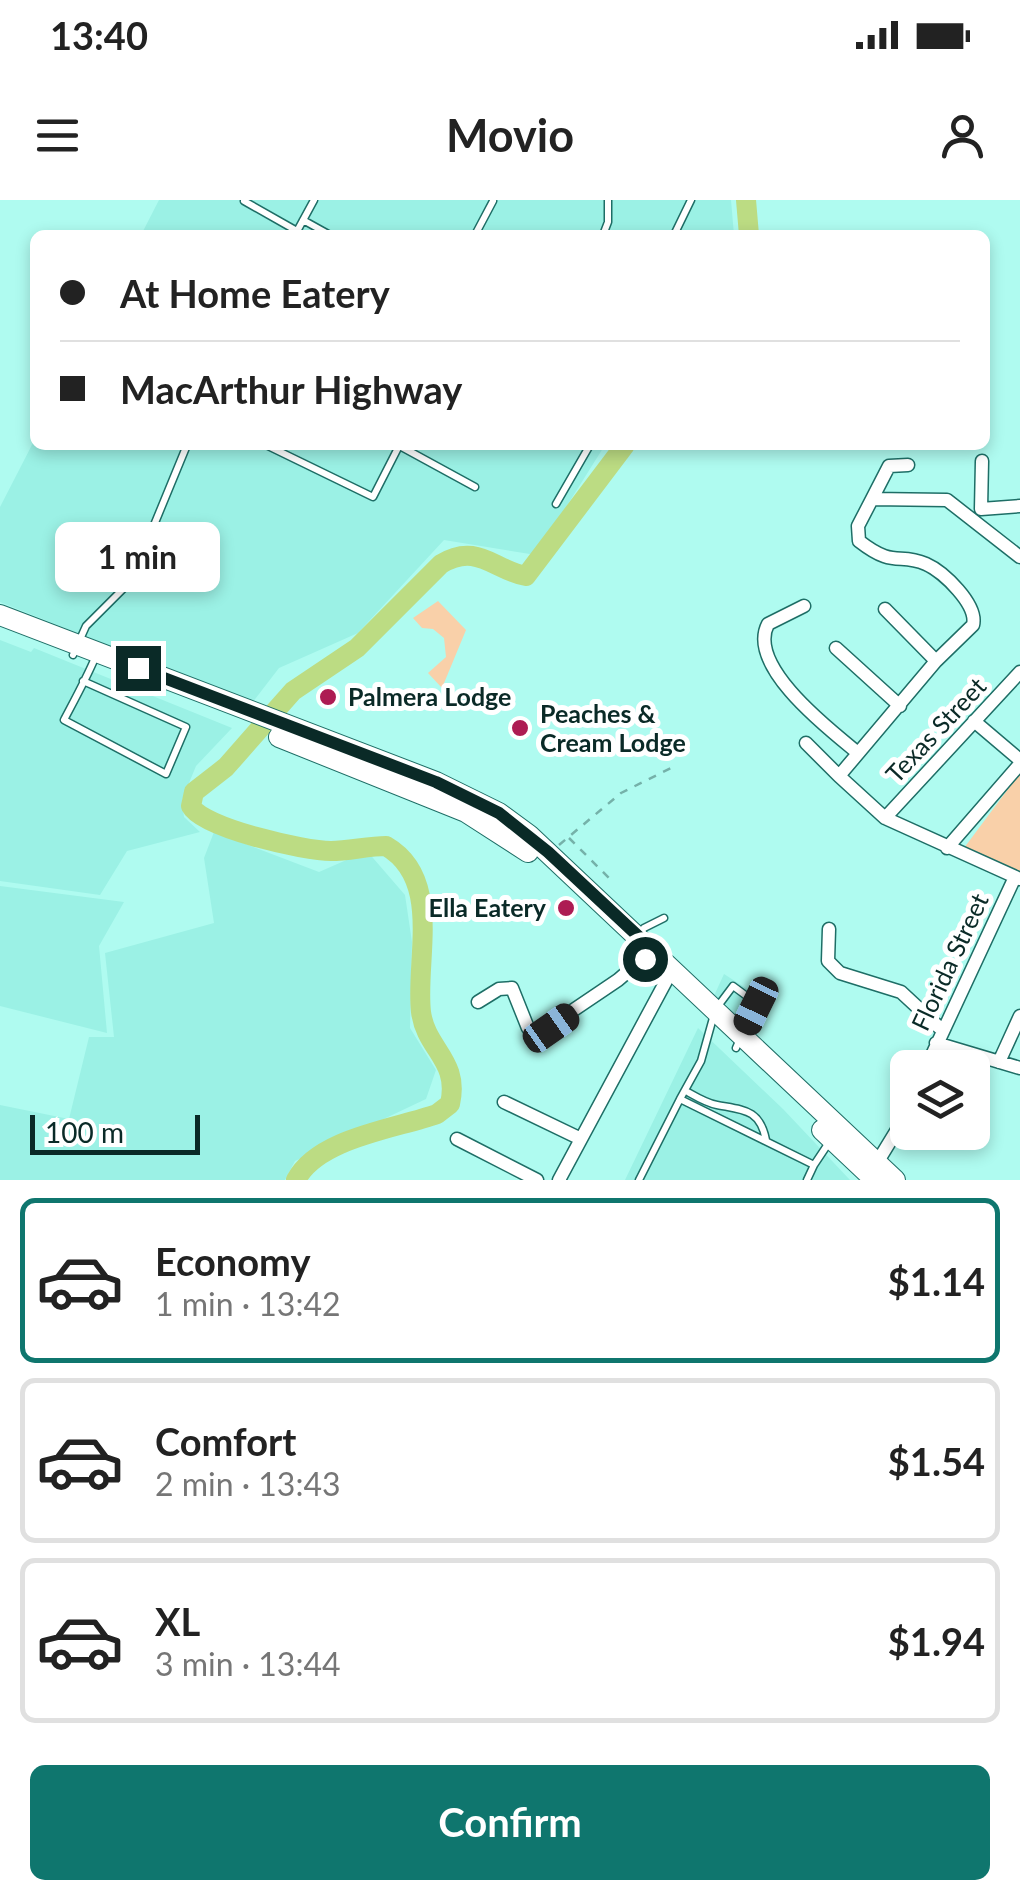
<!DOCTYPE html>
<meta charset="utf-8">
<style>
body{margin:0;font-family:Lato,sans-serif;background:#f6f6f6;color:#222;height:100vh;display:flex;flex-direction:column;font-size:38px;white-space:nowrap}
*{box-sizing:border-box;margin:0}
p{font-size:32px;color:#767676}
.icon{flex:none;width:55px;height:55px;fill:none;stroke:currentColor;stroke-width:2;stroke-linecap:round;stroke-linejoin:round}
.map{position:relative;height:980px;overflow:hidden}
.panel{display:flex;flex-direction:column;background:#fff;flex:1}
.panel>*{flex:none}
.hud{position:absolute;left:30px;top:30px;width:960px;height:220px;border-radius:15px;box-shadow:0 5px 15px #0003;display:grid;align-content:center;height:220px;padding:0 30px;background:#fff}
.fabs{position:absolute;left:890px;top:850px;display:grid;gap:20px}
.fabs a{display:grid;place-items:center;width:100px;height:100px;border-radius:15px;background:#fff;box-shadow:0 5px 15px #0003;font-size:50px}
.scale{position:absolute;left:30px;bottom:25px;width:170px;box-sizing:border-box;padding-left:10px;border:5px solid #0a2a27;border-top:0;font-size:28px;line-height:35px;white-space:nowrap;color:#0a2a27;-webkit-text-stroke:8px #fff;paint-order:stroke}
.end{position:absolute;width:45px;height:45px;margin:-22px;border:12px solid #0a2a27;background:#fff;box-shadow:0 0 0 5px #fff}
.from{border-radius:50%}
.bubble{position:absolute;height:70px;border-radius:15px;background:#fff;box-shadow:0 5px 15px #0003;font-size:32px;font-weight:700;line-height:70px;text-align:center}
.car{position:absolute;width:30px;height:60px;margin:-30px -15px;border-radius:12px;box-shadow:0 0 8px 2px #0007;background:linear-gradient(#222 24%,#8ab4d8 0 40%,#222 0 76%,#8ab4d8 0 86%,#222 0)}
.hud b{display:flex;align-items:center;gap:35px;height:95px;font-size:38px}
.hud b+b{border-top:2px solid #e0e0e0}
.hud i{width:25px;height:25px;background:#222}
ul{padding:18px 0 0;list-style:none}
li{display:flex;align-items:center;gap:30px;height:165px;margin:0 20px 15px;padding:0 10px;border:5px solid #e0e0e0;border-radius:15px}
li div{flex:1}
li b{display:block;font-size:38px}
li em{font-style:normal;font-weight:700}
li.active{border-color:#0f766e}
li>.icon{width:90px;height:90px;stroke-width:1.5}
.action{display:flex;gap:20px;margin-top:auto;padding:20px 30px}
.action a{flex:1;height:115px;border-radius:15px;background:#0f766e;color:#fff;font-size:40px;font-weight:700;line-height:115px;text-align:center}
.status{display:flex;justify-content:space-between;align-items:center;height:70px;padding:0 50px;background:#fff;direction:ltr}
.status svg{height:28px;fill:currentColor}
header{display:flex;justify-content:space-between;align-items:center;height:130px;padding:0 30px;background:#fff;font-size:45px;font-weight:700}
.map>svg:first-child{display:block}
.built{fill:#9bf1e5}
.green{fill:#f9d0a9}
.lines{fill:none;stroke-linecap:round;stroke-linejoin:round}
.river{stroke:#bcdc83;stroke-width:20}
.service-casing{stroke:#1e6e66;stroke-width:9}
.minor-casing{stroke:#1e6e66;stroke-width:15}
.trunk-casing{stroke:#1e6e66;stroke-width:22}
.path{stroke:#75b1a9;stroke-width:2.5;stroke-dasharray:8 8;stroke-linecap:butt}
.service{stroke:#fff;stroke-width:6}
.minor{stroke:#fff;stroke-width:12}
.trunk{stroke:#fff;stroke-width:20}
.route{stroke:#0a2a27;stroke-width:12}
.poi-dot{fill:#ad1c53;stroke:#fff;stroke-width:4}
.labels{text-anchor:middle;stroke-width:10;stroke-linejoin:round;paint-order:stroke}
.poi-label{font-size:25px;font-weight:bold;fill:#0a2a27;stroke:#fff;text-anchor:start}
.street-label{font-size:25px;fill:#0a2a27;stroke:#fff}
</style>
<div class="status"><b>13:40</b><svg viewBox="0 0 49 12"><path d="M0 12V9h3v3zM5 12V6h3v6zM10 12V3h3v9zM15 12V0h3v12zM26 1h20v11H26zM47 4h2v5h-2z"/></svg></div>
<header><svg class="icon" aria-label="menu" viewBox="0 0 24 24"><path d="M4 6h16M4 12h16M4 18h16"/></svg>Movio<svg class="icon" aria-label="person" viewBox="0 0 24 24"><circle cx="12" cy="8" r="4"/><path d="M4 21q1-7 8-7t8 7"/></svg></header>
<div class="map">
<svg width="1020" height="980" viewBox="0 0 1020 980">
<rect width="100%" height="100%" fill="#affbf0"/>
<path class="built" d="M 159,0 L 731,0 L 734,35 L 141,35 Z
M 35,239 L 35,245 L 605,245 L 536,355 L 444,340 L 358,433 L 279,468 L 252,503 L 0,402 L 0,307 Z
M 0,440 L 31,452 L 34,448 L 232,528 L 196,566 L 182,600 L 184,617 L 200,632 L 127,651 L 100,695 L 0,681 Z
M 214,632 L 319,672 L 367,651 L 405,695 L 412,742 L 410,828 L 436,870 L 426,899 L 295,961 L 285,980 L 0,980 L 0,905 L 69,919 L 89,837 L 114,837 L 105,753 L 214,723 L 204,658 Z
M 0,686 L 124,702 L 99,746 L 107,833 L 0,806 Z
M 724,774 L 766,801 L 753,836 L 713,798 Z
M 698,828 L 783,909 L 850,980 L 625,980 Z"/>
<path class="green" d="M 438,401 L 466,430 L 442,488 L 428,473 L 446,457 L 444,438 L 433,429 L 422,428 L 413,418 Z
M 1020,573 L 1020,672 L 964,648 Z"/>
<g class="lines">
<path class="river" d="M 746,0 L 749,35
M 296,980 C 318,938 395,929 437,914 L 450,904 C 460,860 426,850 421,812 C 415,760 443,679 386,646 C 368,646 349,651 331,651 C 305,651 202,628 191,606 L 194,592 L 226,567 L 293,491 L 357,448 L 441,364 C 477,342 494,370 526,376 L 625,245"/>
<g class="service-casing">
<path id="service" d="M 244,1 L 297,31
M 303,20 L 330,35
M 295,35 L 314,0
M 475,35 L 493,1
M 603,35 L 608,22 L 608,0
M 674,35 L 691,0
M 266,245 L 373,297 L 399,246
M 398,245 L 475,287
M 556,304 L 590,245
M 73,455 L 86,426 L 131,381 L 187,245
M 83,481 L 186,527 L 166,574 L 64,520 C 75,499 86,479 95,458
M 629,746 L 644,728 L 664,718
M 718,806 L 733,786 L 756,803 L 736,848
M 686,891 C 695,896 706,903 717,905 C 743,910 760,909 766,940
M 680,899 L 701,861 L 713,818
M 814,965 L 830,941
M 639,980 L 680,899 L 814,965 L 807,980"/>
</g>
<g class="minor-casing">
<path id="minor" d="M 982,261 L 981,309 L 1020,306
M 872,299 L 889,266 L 908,265
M 1020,357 L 947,300 L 872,299 L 858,326 L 859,341 C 895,369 898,352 926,364 C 944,372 978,405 973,425 L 936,461 L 839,576 L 885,618 L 1020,679
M 804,406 L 768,424 C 746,466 830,530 858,553
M 885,409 L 936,461
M 836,448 L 900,506
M 974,521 L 1020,560
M 806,543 L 839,576
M 885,618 L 1020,472
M 947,648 L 1020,564
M 829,729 L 828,761 L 840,773 L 901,792 L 942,830
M 478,802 L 499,789 L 512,788 L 528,828 L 541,832 L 618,780 L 653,750
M 936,843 L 1020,868
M 999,862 L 1020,816
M 926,868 L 1015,677
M 504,902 L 581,939
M 972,916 L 980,919
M 457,939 L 537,980
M 875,966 L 908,912
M 559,980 L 673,768"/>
</g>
<g class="trunk-casing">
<path id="trunk" d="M 0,415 L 436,582 L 499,613 L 529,635 L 895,980
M 279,537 L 466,612 L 528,652
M 822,930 L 875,980"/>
</g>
<path class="path" d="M 569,638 L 610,679
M 559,645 L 621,593 L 671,568"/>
<use href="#service" class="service"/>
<use href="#minor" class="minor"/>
<use href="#trunk" class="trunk"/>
</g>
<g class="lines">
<path class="route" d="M 138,468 L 436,582 L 499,613 L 548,652 L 653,750 L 645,759"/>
</g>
<g class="poi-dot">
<circle cx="328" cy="497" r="10"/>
<circle cx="520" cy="528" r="10"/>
<circle cx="566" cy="708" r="10"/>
</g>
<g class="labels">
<g class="poi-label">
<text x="348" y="506">Palmera Lodge</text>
<text x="540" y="523">Peaches &amp;<tspan x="540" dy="29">Cream Lodge</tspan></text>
<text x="546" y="717" text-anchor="end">Ella Eatery</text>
</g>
<g class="street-label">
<text transform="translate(936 530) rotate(-47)" y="9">Texas Street</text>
<text transform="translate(950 762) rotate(-65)" y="9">Florida Street</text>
</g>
</g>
</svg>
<div class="fabs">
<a><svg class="icon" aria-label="layers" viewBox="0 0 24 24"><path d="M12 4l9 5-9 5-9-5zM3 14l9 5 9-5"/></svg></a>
</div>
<div class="scale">100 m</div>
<i class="end from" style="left:645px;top:759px"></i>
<i class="end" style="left:138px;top:468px"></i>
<div class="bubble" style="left:55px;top:322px;width:165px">1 min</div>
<i class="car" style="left:756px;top:806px;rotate:206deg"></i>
<i class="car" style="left:551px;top:828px;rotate:55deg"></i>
<div class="hud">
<b><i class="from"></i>At Home Eatery</b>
<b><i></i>MacArthur Highway</b>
</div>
</div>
<section class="panel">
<ul>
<li class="active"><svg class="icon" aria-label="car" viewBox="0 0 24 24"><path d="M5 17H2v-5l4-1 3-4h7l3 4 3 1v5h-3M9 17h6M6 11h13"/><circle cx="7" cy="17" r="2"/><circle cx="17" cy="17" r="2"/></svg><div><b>Economy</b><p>1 min · 13:42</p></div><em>$1.14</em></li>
<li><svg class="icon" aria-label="car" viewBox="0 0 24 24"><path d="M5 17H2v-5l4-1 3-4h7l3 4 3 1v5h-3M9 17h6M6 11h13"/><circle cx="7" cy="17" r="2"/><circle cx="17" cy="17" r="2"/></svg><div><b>Comfort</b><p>2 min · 13:43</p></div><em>$1.54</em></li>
<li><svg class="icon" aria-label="car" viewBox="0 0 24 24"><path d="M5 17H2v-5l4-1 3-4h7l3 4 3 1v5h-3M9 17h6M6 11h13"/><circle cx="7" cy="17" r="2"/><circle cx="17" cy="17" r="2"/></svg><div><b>XL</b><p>3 min · 13:44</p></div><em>$1.94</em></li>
</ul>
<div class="action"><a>Confirm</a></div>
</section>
